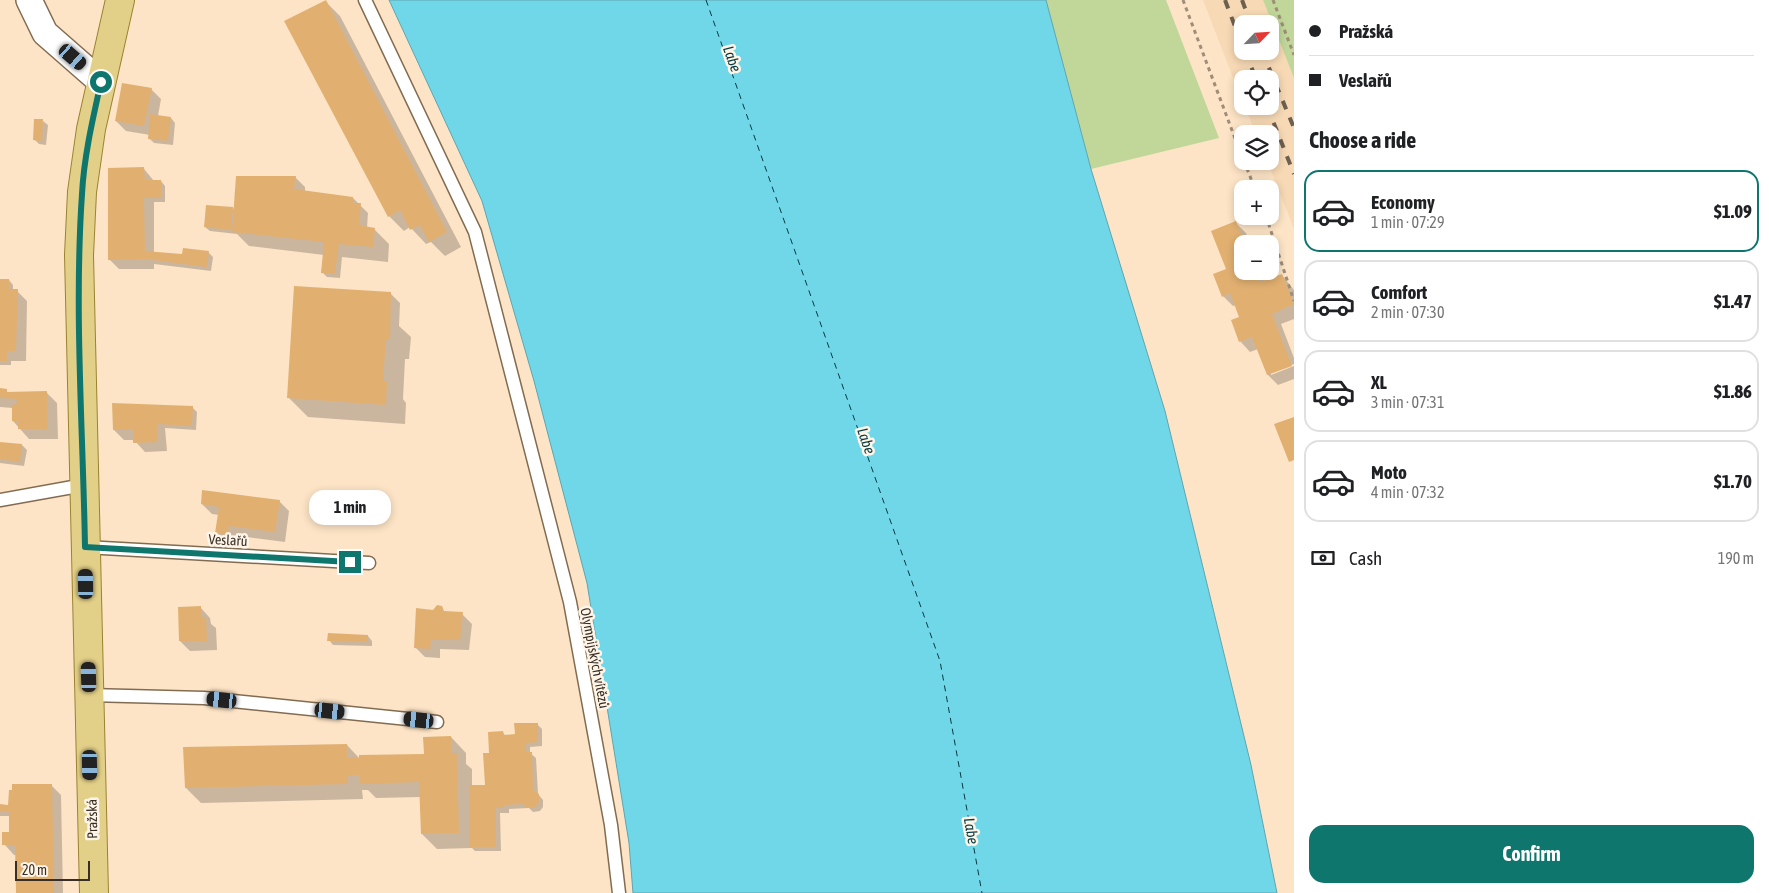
<!DOCTYPE html>
<meta charset="utf-8">
<style>
body{margin:0;font-family:"Asap Condensed",sans-serif;background:#f2f2f2;color:#202124;height:100vh;display:flex;flex-direction:column;font-size:19px;white-space:nowrap}
*{box-sizing:border-box;margin:0}
p{font-size:16px;color:#757577}
.icon{flex:none;width:28px;height:28px;fill:none;stroke:currentColor;stroke-width:2;stroke-linecap:round;stroke-linejoin:round}
.map{position:relative;flex:1;overflow:hidden}
.details{display:flex;flex-direction:column;background:#fff;width:475px}
.details>*{flex:none}
.hud{display:grid;align-content:center;height:110px;padding:0 15px;background:#fff}
.needle{width:32px;rotate:65deg}
.tools{position:absolute;left:1234px;top:15px;display:grid;gap:10px}
.tools a{display:grid;place-items:center;width:45px;height:45px;border-radius:10px;background:#fff;box-shadow:0 2px 8px #0003;font-size:25px}
.scale{position:absolute;left:15px;bottom:12px;width:75px;box-sizing:border-box;padding-left:5px;border:2px solid #382e23;border-top:0;font-size:14px;line-height:18px;white-space:nowrap;color:#382e23;-webkit-text-stroke:4px #fef4e8;paint-order:stroke}
.end{position:absolute;width:22px;height:22px;margin:-11px;border:6px solid #0f766e;background:#fff;box-shadow:0 0 0 2px #fff}
.from{border-radius:50%}
.bubble{position:absolute;height:35px;border-radius:15px;background:#fff;box-shadow:0 2px 8px #0003;font-size:16px;font-weight:700;line-height:35px;text-align:center}
.car{position:absolute;width:15px;height:30px;margin:-15px -8px;border-radius:6px;box-shadow:0 0 4px 1px #0007;background:linear-gradient(#222 24%,#8ab4d8 0 40%,#222 0 76%,#8ab4d8 0 86%,#222 0)}
.hud b{display:flex;align-items:center;gap:18px;height:48px;font-size:19px}
.hud b+b{border-top:1px solid #e0e0e0}
.hud i{width:12px;height:12px;background:#202124}
ul{padding:0;list-style:none}
li{display:flex;align-items:center;gap:15px;height:82px;margin:0 10px 8px;padding:0 5px;border:2px solid #e0e0e0;border-radius:15px}
li div{flex:1}
li b{display:block;font-size:19px}
li em{font-style:normal;font-weight:700}
li.active{border-color:#0f766e}
li>.icon{width:45px;height:45px;stroke-width:1.5}
h2{padding:0 15px;font-size:22px;line-height:60px}
.pay{display:flex;align-items:center;gap:12px;height:55px;padding:0 15px;font-size:19px}
.pay p{margin-inline-start:auto}
.action{display:flex;gap:10px;margin-top:auto;padding:10px 15px}
.action a{flex:1;height:58px;border-radius:15px;background:#0f766e;color:#fff;font-size:20px;font-weight:700;line-height:58px;text-align:center}
main{display:flex;flex:1;min-height:0}
.map>svg:first-child{display:block}
.built{fill:#f7d9b5;fill-rule:evenodd}
.green{fill:#c0d799}
.water{fill:#70d7e9;stroke:#5fa4ae}
.shadow{fill:#0003}
.lines{fill:none;stroke-linecap:round;stroke-linejoin:round}
.ferry{stroke:#073941;stroke-width:1;stroke-dasharray:6 5;stroke-linecap:butt}
.building{fill:#e1b071}
.service-casing{stroke:#826c51;stroke-width:15}
.minor-casing{stroke:#826c51;stroke-width:28}
.primary-casing{stroke:#9b8231;stroke-width:30}
.path{stroke:#9e8d78;stroke-width:3;stroke-dasharray:4 4;stroke-linecap:butt}
.service{stroke:#fff;stroke-width:12}
.minor{stroke:#fff;stroke-width:25}
.primary{stroke:#e3d088;stroke-width:28}
.rail{stroke:#6e604f;stroke-width:4;stroke-dasharray:9 9;stroke-linecap:butt}
.route{stroke:#0f766e;stroke-width:6}
.labels{text-anchor:middle;stroke-width:5;stroke-linejoin:round;paint-order:stroke}
.street-label{font-size:14px;fill:#382e23;stroke:#fef4e8}
.water-label{font-size:15px;font-style:italic;fill:#073941;stroke:#fef4e8}
</style>
<main>
<div class="map">
<svg width="1294" height="893" viewBox="0 0 1294 893">
<rect width="100%" height="100%" fill="#fde4c6"/>
<path class="built" d="M 1203,0 L 1263,0 L 1294,78 L 1294,229 L 1267,161 L 1270,161 L 1270,134 L 1256,134 L 1245,106 L 1270,106 L 1270,79 L 1242,79 L 1242,101 ZM 1242,24 L 1270,24 L 1270,51 L 1242,51 Z"/>
<path class="green" d="M 1046,0 L 1166,0 L 1219,138 L 1091,169 Z
M 1263,0 L 1294,0 L 1294,78 Z"/>
<path class="water" d="M 389,0 L 1046,0 L 1091,169 L 1165,411 L 1251,765 L 1277,893 L 633,893 L 629,843 L 587,583 L 534,381 L 482,201 Z"/>
<path class="shadow" d="M 325,1 L 340,16 L 461,247 L 445,256 L 431,242 L 426,244 L 410,227 L 404,231 L 389,216 Z
M 151,89 L 161,99 L 158,116 L 171,118 L 175,123 L 173,145 L 154,143 L 149,138 L 150,135 L 126,131 L 116,121 Z
M 43,121 L 48,125 L 46,145 L 39,144 L 34,139 Z
M 144,169 L 154,181 L 161,181 L 165,186 L 165,202 L 154,202 L 154,253 L 183,255 L 208,252 L 213,257 L 211,271 L 154,264 L 154,269 L 119,269 L 109,259 Z
M 295,177 L 305,187 L 305,192 L 353,198 L 368,213 L 367,228 L 374,229 L 389,244 L 388,262 L 342,257 L 340,278 L 327,277 L 322,272 L 324,255 L 249,246 L 237,234 L 210,231 L 205,227 L 233,208 L 235,210 Z
M 1235,222 L 1246,233 L 1250,244 L 1242,244 L 1242,271 L 1261,271 L 1265,281 L 1282,275 L 1294,290 L 1294,319 L 1281,324 L 1294,358 L 1294,364 L 1271,372 L 1271,375 L 1294,366 L 1294,379 L 1278,385 L 1268,375 L 1258,349 L 1250,352 L 1240,341 L 1232,321 L 1241,318 L 1236,305 L 1233,306 L 1223,296 Z
M 0,280 L 9,280 L 13,285 L 13,290 L 17,291 L 27,301 L 26,361 L 11,361 L 11,365 L 0,365 Z
M 390,293 L 400,303 L 399,326 L 411,337 L 409,359 L 405,359 L 403,399 L 406,403 L 405,424 L 308,417 L 289,398 Z
M 0,389 L 9,393 L 47,393 L 57,403 L 58,439 L 29,439 L 13,421 L 13,408 L 0,407 Z
M 114,404 L 192,407 L 197,412 L 196,430 L 165,428 L 167,451 L 145,452 L 134,440 L 124,440 L 114,430 Z
M 0,443 L 22,445 L 27,450 L 24,466 L 0,463 Z
M 366,500 L 370,505 L 370,516 L 349,515 L 349,523 L 335,523 L 330,518 Z
M 279,501 L 289,511 L 285,542 L 239,536 L 238,544 L 226,543 L 216,533 L 219,515 L 212,514 L 202,504 Z
M 200,607 L 210,618 L 211,624 L 216,628 L 217,650 L 190,651 L 180,641 Z
M 445,612 L 462,614 L 472,624 L 469,650 L 440,649 L 440,658 L 425,657 L 415,647 Z
M 368,636 L 372,641 L 372,646 L 333,645 L 329,640 Z
M 537,724 L 542,729 L 542,746 L 530,747 L 530,753 L 536,758 L 538,794 L 543,800 L 543,807 L 540,811 L 533,812 L 529,808 L 509,809 L 509,813 L 500,813 L 501,851 L 475,851 L 472,848 L 437,849 L 422,834 L 421,797 L 376,798 L 368,790 L 362,790 L 363,799 L 201,803 L 186,788 L 347,745 L 360,759 L 425,755 L 451,737 L 466,753 L 466,764 L 472,769 L 472,786 L 486,786 L 490,754 L 503,733 L 506,736 L 516,736 Z
M 51,785 L 61,795 L 63,893 L 17,893 L 17,855 L 14,855 L 4,844 L 10,833 L 10,816 L 0,816 L 0,806 L 8,806 Z"/>
<g class="lines">
<path class="ferry" d="M 706,0 L 940,661 L 982,893"/>
</g>
<path class="building" d="M 326,0 L 447,232 L 429,242 L 420,225 L 410,230 L 400,210 L 388,217 L 284,21 Z
M 122,83 L 152,88 L 144,126 L 115,121 Z
M 150,114 L 171,117 L 168,141 L 148,139 Z
M 34,119 L 43,119 L 42,141 L 33,140 Z
M 144,167 L 145,180 L 161,180 L 161,198 L 144,198 L 145,251 L 182,254 L 183,248 L 209,251 L 207,267 L 145,259 L 108,260 L 108,168 Z
M 236,176 L 296,176 L 294,189 L 353,197 L 353,203 L 361,203 L 359,225 L 375,228 L 373,247 L 339,244 L 335,274 L 321,273 L 324,242 L 232,232 Z
M 206,205 L 233,207 L 231,230 L 204,227 Z
M 1236,221 L 1245,244 L 1242,244 L 1242,271 L 1255,271 L 1260,282 L 1282,274 L 1294,304 L 1272,314 L 1292,366 L 1267,375 L 1252,337 L 1239,342 L 1231,320 L 1239,317 L 1230,293 L 1222,297 L 1213,274 L 1226,269 L 1211,231 Z
M 0,279 L 9,279 L 9,289 L 18,289 L 16,351 L 7,351 L 7,361 L 0,361 Z
M 294,286 L 391,292 L 390,340 L 386,340 L 383,381 L 387,382 L 386,405 L 287,398 Z
M 0,388 L 7,389 L 7,392 L 47,391 L 48,429 L 18,429 L 18,422 L 12,421 L 12,405 L 17,404 L 17,399 L 0,398 Z
M 112,403 L 193,406 L 192,426 L 157,424 L 158,442 L 133,443 L 133,430 L 113,430 Z
M 1294,417 L 1294,460 L 1289,462 L 1274,424 Z
M 0,442 L 22,444 L 20,462 L 0,459 Z
M 202,490 L 280,500 L 275,532 L 229,526 L 228,535 L 215,533 L 219,507 L 201,504 Z
M 329,499 L 366,499 L 365,511 L 345,511 L 344,519 L 329,518 Z
M 437,605 L 442,606 L 444,611 L 463,612 L 460,640 L 431,640 L 430,649 L 414,648 L 416,608 L 433,610 Z
M 201,606 L 201,617 L 206,617 L 207,641 L 179,641 L 178,607 Z
M 328,633 L 368,635 L 368,642 L 327,641 Z
M 514,723 L 538,723 L 538,742 L 526,743 L 526,752 L 532,752 L 533,790 L 539,794 L 539,802 L 535,807 L 527,808 L 523,804 L 504,805 L 504,808 L 496,808 L 496,847 L 469,847 L 469,785 L 485,785 L 483,753 L 489,753 L 488,732 L 503,731 L 504,735 L 515,734 Z
M 451,736 L 452,753 L 457,753 L 459,833 L 421,834 L 419,782 L 360,784 L 360,775 L 348,775 L 348,784 L 185,788 L 183,747 L 347,744 L 347,758 L 359,758 L 359,755 L 424,754 L 423,737 Z
M 12,784 L 52,784 L 54,893 L 16,893 L 15,845 L 2,845 L 2,832 L 9,832 L 9,811 L 0,812 L 0,804 L 8,805 L 9,790 L 12,790 Z"/>
<g class="lines">
<g class="service-casing">
<path id="service" d="M 365,0 L 475,232 L 570,602 L 611,825 L 619,893
M 0,500 L 84,485
M 85,547 L 369,563
M 89,695 L 204,698 L 437,722"/>
</g>
<g class="minor-casing">
<path id="minor" d="M 29,0 L 45,33 L 101,82"/>
</g>
<g class="primary-casing">
<path id="primary" d="M 94,893 L 79,255 L 82,192 L 91,129 L 120,0"/>
</g>
<path class="path" d="M 1183,0 L 1242,157
M 1273,0 L 1294,55
M 1244,161 L 1255,189
M 1266,216 L 1294,301"/>
<use href="#service" class="service"/>
<use href="#minor" class="minor"/>
<use href="#primary" class="primary"/>
<path class="rail" d="M 1225,0 L 1242,45
M 1242,0 L 1251,24
M 1245,51 L 1256,79
M 1262,51 L 1294,128
M 1267,106 L 1294,174"/>
</g>
<g class="lines">
<path class="route" d="M 101,82 C 93,118 84,156 82,194 C 74,311 83,430 85,547 L 350,562"/>
</g>
<g class="labels">
<g class="street-label">
<text transform="translate(228 540) rotate(3)" y="5">Veslařů</text>
<text transform="translate(595 658) rotate(79)" y="5">Olympijských vítězů</text>
<text transform="translate(92 819) rotate(-91)" y="5">Pražská</text>
</g>
<g class="water-label">
<text transform="translate(732 59) rotate(70)" y="5">Labe</text>
<text transform="translate(866 441) rotate(71)" y="5">Labe</text>
<text transform="translate(971 831) rotate(80)" y="5">Labe</text>
</g>
</g>
</svg>
<div class="tools">
<a><svg class="needle" viewBox="-14 -14 28 28"><path d="M0-13l5 13h-10z" fill="#e53935"/><path d="M0 13l5-13h-10z" fill="#757577"/></svg></a>
<a><svg class="icon" aria-label="locate" viewBox="0 0 24 24"><circle cx="12" cy="12" r="6"/><path d="M12 2v4M12 18v4M2 12h4M18 12h4"/></svg></a>
<a><svg class="icon" aria-label="layers" viewBox="0 0 24 24"><path d="M12 4l9 5-9 5-9-5zM3 14l9 5 9-5"/></svg></a>
<a>+</a>
<a>−</a>
</div>
<div class="scale">20 m</div>
<i class="end from" style="left:101px;top:82px"></i>
<i class="end" style="left:350px;top:562px"></i>
<div class="bubble" style="left:309px;top:490px;width:82px">1 min</div>
<i class="car" style="left:73px;top:57px;rotate:131deg"></i>
<i class="car" style="left:86px;top:584px;rotate:359deg"></i>
<i class="car" style="left:89px;top:677px;rotate:358deg"></i>
<i class="car" style="left:222px;top:700px;rotate:276deg"></i>
<i class="car" style="left:330px;top:711px;rotate:96deg"></i>
<i class="car" style="left:419px;top:720px;rotate:276deg"></i>
<i class="car" style="left:90px;top:765px;rotate:179deg"></i>
</div>
<section class="details">
<div class="hud">
<b><i class="from"></i>Pražská</b>
<b><i></i>Veslařů</b>
</div>
<h2>Choose a ride</h2>
<ul>
<li class="active"><svg class="icon" aria-label="car" viewBox="0 0 24 24"><path d="M5 17H2v-5l4-1 3-4h7l3 4 3 1v5h-3M9 17h6M6 11h13"/><circle cx="7" cy="17" r="2"/><circle cx="17" cy="17" r="2"/></svg><div><b>Economy</b><p>1 min · 07:29</p></div><em>$1.09</em></li>
<li><svg class="icon" aria-label="car" viewBox="0 0 24 24"><path d="M5 17H2v-5l4-1 3-4h7l3 4 3 1v5h-3M9 17h6M6 11h13"/><circle cx="7" cy="17" r="2"/><circle cx="17" cy="17" r="2"/></svg><div><b>Comfort</b><p>2 min · 07:30</p></div><em>$1.47</em></li>
<li><svg class="icon" aria-label="car" viewBox="0 0 24 24"><path d="M5 17H2v-5l4-1 3-4h7l3 4 3 1v5h-3M9 17h6M6 11h13"/><circle cx="7" cy="17" r="2"/><circle cx="17" cy="17" r="2"/></svg><div><b>XL</b><p>3 min · 07:31</p></div><em>$1.86</em></li>
<li><svg class="icon" aria-label="car" viewBox="0 0 24 24"><path d="M5 17H2v-5l4-1 3-4h7l3 4 3 1v5h-3M9 17h6M6 11h13"/><circle cx="7" cy="17" r="2"/><circle cx="17" cy="17" r="2"/></svg><div><b>Moto</b><p>4 min · 07:32</p></div><em>$1.70</em></li>
</ul>
<div class="pay"><svg class="icon" aria-label="cash" viewBox="0 0 24 24"><path d="M3 7h18v10H3z"/><circle cx="12" cy="12" r="2"/></svg>Cash<p>190 m</p></div>
<div class="action"><a>Confirm</a></div>
</section>
</main>
